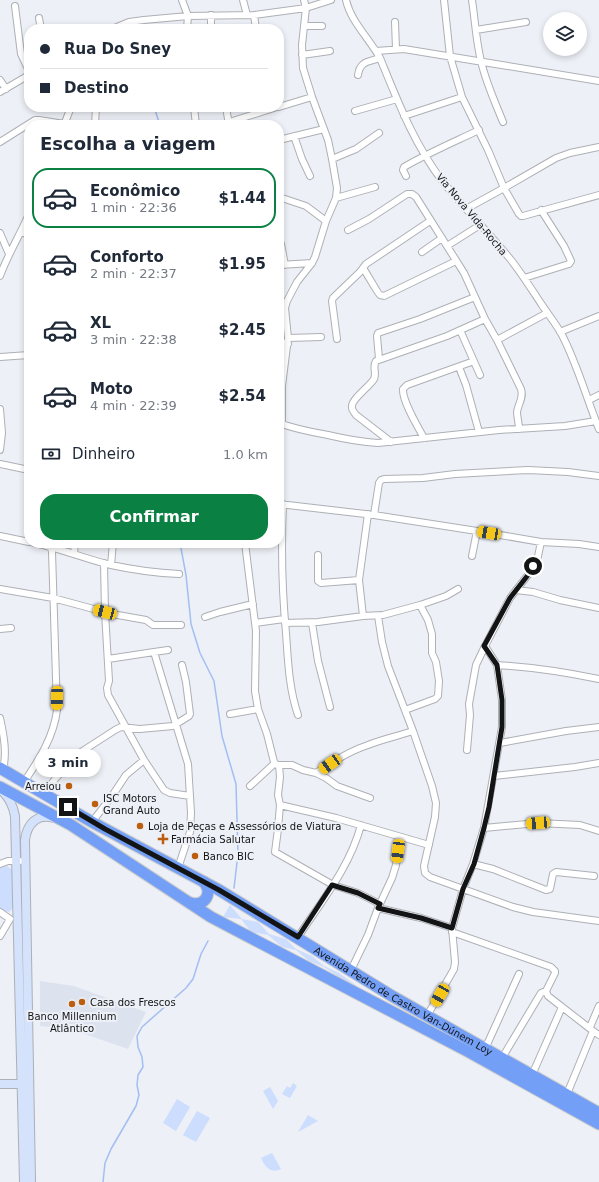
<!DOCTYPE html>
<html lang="pt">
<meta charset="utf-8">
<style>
body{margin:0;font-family:"DejaVu Sans",sans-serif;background:#f2f2f3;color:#1f2937;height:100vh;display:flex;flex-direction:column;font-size:15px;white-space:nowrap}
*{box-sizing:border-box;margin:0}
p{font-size:13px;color:#747a83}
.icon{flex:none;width:22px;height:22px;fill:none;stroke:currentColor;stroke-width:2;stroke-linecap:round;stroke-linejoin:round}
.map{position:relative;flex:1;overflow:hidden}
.side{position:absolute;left:24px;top:120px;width:260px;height:428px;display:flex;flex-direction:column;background:#fff;border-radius:16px;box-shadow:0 2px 6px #0003}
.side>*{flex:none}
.top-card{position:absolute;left:24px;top:24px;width:260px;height:88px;border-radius:16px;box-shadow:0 2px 6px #0003;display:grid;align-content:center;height:88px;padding:0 16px;background:#fff}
.tools{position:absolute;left:543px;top:12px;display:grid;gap:8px}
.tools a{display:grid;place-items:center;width:44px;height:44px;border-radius:50%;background:#fff;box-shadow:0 2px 6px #0003;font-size:20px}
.end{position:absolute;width:18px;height:18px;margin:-9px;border:5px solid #131416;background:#fff;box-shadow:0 0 0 2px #fff}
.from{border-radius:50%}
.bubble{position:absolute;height:28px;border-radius:14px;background:#fff;box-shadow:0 2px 6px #0003;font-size:13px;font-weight:700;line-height:28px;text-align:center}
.car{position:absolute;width:12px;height:24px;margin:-12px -6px;border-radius:5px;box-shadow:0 0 3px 1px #0007;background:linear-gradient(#f5c518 24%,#345 0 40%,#f5c518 0 76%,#345 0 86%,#f5c518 0)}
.top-card b{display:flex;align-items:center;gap:14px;height:38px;font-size:15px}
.top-card b+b{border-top:1px solid #e0e1e3}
.top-card i{width:10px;height:10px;background:#1f2937}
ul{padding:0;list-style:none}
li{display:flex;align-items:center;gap:12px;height:60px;margin:0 8px 6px;padding:0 8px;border:2px solid transparent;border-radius:16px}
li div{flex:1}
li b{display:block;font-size:15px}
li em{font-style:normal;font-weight:700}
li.on{border-color:#0b8043}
li>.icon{width:36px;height:36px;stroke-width:1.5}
h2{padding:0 16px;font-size:18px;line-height:48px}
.pay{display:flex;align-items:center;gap:10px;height:44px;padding:0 16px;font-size:15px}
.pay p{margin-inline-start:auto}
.primary-button{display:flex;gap:8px;margin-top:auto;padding:8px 16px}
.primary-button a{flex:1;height:46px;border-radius:16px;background:#0b8043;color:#fff;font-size:16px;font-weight:700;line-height:46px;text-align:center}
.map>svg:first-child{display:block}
.built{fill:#dce3ef}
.green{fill:#ccddfd}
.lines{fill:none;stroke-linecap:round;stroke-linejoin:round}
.stream{stroke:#a3bef2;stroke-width:1.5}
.street-casing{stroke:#adb0b5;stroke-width:8}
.secondary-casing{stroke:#adb0b5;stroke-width:10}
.highway-casing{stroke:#cbcbcc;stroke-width:13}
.street{stroke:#fff;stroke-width:6}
.secondary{stroke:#d5e2fc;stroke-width:8}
.highway{stroke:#739ff6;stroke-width:11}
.route{stroke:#131416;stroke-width:5}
.poi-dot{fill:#bc5e0f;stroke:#edf0f6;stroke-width:1.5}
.labels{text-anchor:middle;stroke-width:4;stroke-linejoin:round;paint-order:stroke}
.street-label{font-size:10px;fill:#131416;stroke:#edf0f6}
.poi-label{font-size:10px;fill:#131416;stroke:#edf0f6;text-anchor:start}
</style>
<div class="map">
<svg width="599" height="1182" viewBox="0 0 599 1182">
<rect width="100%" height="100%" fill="#edf0f6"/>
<path class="built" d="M 40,981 L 74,986 L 146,1012 L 128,1049 L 70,1029 L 40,1026 Z"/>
<path class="green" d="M 7,866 L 11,869 L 14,873 L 14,907 L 9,912 L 4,911 L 0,908 L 0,868 Z
M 230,905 L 242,919 L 258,922 L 269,934 L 286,939 L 296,949 L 312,956 L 324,966 L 339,973 L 357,986 L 337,976 L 324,967 L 309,961 L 296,950 L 282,947 L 268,935 L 251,932 L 241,919 L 223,917 Z
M 293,1083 L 297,1086 L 290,1098 L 282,1094 L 287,1086 L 290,1088 Z
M 270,1087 L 278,1101 L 273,1109 L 263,1091 Z
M 177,1099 L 190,1107 L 176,1131 L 163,1123 Z
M 197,1111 L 210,1118 L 196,1142 L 183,1135 Z
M 308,1115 L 318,1121 L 298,1132 Z
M 272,1153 L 281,1169 C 271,1174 265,1167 261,1158 Z"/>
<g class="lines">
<path class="stream" d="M 129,24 L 130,29
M 154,107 L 160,125
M 180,543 L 186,575 L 191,624 L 200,653 L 214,681 L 222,736 L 236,784 L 238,854 L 234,888
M 103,1182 L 105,1163 L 111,1149 L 136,1106 L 139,1095 L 137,1085 L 138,1075 L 143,1067 L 142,1057 L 138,1047 L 137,1036 L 142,1027 L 186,988 L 193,979 L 201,954 L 208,941"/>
<g class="street-casing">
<path id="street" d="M 182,0 L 188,16 L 187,29
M 243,0 L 247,15
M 346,0 C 351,22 369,38 380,58 C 398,102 414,144 443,182 C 465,209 489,233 511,260 C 522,274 532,290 542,305 C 548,314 555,323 561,333 C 577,363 586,397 599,429
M 444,0 L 450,56 L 462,97 L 488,150 L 504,188 L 519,214 L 521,216 L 523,216 L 599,195
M 472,0 C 475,20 476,41 481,61 C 486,83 495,102 503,122
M 15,6 L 21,54 L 29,71
M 254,15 L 256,29
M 39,18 L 41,29
M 395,22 L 396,49
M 304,26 L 322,26
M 112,29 L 129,22 L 144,20 L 188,16 L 254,15 L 306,8 L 331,0
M 211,29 L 211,15
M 476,30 L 526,22
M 376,51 L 404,49 L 599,81
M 302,55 L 330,51
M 358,75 C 360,61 368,62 380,58
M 0,80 L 6,89
M 0,92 L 29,75
M 194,107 L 196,125
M 226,107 L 229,125
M 279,107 L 312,97
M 355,111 L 397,99
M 404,116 L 462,97
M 64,125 L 71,107
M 95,125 L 96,107
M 220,125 L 277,107
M 294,136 L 302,159 L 310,176
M 279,140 L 324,129
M 0,142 L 35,120 L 39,120 L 64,124
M 332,159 L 356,149 L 379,133
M 406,176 L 403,170 L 404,167 C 428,153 454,142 479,130
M 279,197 L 306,206 L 326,221
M 336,198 L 375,187
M 466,209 L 504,188 L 556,158 L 570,153 L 599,147
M 348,230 L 369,219 L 407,194 L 412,194 L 416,197 L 464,273 L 485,319 L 497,340 L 521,389 C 524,398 518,404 517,412 C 517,417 519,423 519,429
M 21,232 L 29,235
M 0,233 L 9,254
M 281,244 L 285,265
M 447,246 L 480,225
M 422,252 L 442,238
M 279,265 L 312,263
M 363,268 C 366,272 378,294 380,295 C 381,296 383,295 384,296 L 456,261
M 0,276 C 8,254 20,235 29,214
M 524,278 L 569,264 L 571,261 L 564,246 L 541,210
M 460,330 L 480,375
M 560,332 L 599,316
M 288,338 L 321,337
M 337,339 L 332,301 L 333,298 L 360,272 L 366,264 L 430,221
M 497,340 L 547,313
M 279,341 L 288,344
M 0,357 L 29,355
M 379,359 L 377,336 L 378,333 L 420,319 L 475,297
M 459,367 L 466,385 L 479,432
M 589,400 L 599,395
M 0,409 L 2,433 L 0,450
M 279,423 C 295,429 311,432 328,435 C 345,439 361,442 378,443 L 499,430 L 565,426 L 596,421
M 282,424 L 282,386 L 288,338 L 285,308 L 287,301 L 297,282 L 312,263 L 315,257 L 326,221 L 336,198 L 337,188 L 332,159 L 328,140 L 312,97 L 303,68 L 302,45 L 306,8 L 304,0
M 424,438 C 418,427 402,401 403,389 L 407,385 L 474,361
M 391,442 L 356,415 C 354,412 351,410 352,406 C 352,399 370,386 374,379 C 377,373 372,367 376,361 L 447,336 L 485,319
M 0,464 L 29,470
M 279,504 L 374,515 L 477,531 L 541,542 L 579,544 L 599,547
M 283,504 C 281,548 282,590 286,633 C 288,661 289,689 298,715
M 374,515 L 379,483 L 381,480 L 384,479 L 423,478 L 455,474 L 528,470 L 568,472 L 599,476
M 0,536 L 29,542
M 34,543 C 60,548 85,559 111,565 C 134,570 157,573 179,574
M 245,543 L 256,631 L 255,691 L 258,709 L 267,734 L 274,762 L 277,765 L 292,765 L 303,770 L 316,773 L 326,778 L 337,786 L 370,798
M 74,554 L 75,543
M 318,555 L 318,581 L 321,583 L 359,580
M 472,556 L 477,531
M 104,563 L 105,612 L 109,681 L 107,688 L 108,695 L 144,760 L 164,790 L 170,793 L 190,796
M 111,565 L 113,543
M 0,589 L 53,598 L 112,614 L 146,620 L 153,625 L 181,625
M 516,590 L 533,592 L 560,600 L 599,608
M 363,616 L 359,580 L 368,514
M 378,616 L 382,642 L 388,666 L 413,731 L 432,786 L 436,803 L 435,817 L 424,866 L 425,873 L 430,877 L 513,907 L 533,912 L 599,921
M 205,617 L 220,612 L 253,604
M 255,623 L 284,619
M 285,623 L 318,622 L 363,616 L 383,615 L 420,605 L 446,596 L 458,589
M 312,623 L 318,661 L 330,707
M 0,629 L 11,628
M 154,652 L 168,650
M 108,659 L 154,652 L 188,764 L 191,813 L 190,832 L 178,868
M 497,665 C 532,667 565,672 599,679
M 405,710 L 435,699 L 438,696 L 439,681 L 436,662 L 432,653 L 432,634 L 428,620 L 420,605
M 230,714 L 258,709
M 0,718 C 4,736 7,753 3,770
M 500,743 L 566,731 L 599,727
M 467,750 L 470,715 L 469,704 L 476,665 L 485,646 L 510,598 L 528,575 L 537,561 L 541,542
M 279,765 L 280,777 L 278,795 L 280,805 L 278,829 L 275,852 L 333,885 L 358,893 L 380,904
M 316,773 C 332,762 349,751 368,745 C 383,739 398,736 413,731
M 494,776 L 575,767 L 599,763
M 24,782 C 39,760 54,736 57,710 L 52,552 L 50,543
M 250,786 L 275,763
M 44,794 L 55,779 L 81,752 L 115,730 L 121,727 L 140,729 L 173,726 L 189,716 L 190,714 L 186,682 L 182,665
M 280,805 L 336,818 L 429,845
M 92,822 L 112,796 L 126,775 L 144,760
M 484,828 L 538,823 L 580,825 L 599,831
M 0,864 L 8,861 L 20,861
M 473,864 L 493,869 L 546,890 L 550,889 L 553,874 L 556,872 L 594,876
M 378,908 L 421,918 L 452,928
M 0,912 L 10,919
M 452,932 L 551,967 L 555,971 L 555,973 L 546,991 L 541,993 L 502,1058
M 0,936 L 10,919
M 298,937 C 321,902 350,867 361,825
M 351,970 L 368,935 L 378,908 L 392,878 L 396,865 L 400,837
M 546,991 L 548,996 L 593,1031
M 427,1016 L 454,969 L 455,962 L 452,928 L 463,889 L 473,864 L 484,828 L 502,727 L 502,700 L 497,665 L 485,646
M 590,1027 L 599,1006
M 485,1049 L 519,974
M 532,1075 L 562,1007
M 567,1094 L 593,1031 L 599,1035"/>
</g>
<g class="secondary-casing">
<path id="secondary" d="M 1,790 C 9,797 13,805 15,816 L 24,1182
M 0,1084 L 26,1084
M 31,1182 L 25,840 C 27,824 37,813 54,818"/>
</g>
<g class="highway-casing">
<g id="highway">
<path id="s1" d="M 0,768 L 92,822 L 219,890 L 392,996 L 599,1113"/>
<path d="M 0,787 L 71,825 L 211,917 L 469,1052 L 599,1124"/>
<path d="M 191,903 C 205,907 213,893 204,882"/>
</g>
</g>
<use href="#street" class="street"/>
<use href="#secondary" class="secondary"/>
<use href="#highway" class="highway"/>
</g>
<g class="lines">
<path class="route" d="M 68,807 L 105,829 L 219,890 L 298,937 L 332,885 L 358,893 L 380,904 L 378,908 L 421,918 L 452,928 L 463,889 L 474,864 L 484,828 L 489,807 L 502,727 L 502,700 L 497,665 L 484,646 L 510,598 L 528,575 L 533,566"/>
</g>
<g class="poi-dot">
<circle cx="69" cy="786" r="4"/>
<circle cx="95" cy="804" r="4"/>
<circle cx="140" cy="826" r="4"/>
<path d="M161 833h4v4h4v4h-4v4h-4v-4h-4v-4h4z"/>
<circle cx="195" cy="856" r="4"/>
<circle cx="82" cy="1002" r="4"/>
<circle cx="72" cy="1004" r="4"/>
</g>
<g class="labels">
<g class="street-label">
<text transform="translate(472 214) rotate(50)" y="4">Via Nova Vida-Rocha</text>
<text dy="4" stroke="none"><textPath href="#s1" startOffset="466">Avenida Pedro de Castro Van-Dúnem Loy</textPath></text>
</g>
<g class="poi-label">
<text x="61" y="790" text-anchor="end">Arreiou</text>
<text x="103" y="802">ISC Motors<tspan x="103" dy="12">Grand Auto</tspan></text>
<text x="148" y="830">Loja de Peças e Assessórios de Viatura</text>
<text x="171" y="843">Farmácia Salutar</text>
<text x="203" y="860">Banco BIC</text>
<text x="90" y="1006">Casa dos Frescos</text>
<text x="72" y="1020" text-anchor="middle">Banco Millennium<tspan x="72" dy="12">Atlântico</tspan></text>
</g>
</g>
</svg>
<div class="tools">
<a><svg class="icon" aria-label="layers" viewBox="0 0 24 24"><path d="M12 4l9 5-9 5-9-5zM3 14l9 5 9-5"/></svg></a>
</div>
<i class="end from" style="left:533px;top:566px"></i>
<i class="end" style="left:68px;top:807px"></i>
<div class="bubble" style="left:35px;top:749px;width:66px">3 min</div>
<i class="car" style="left:489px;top:533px;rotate:280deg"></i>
<i class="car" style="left:105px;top:612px;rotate:285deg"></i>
<i class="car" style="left:57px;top:698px;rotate:181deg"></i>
<i class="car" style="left:330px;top:764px;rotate:236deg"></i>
<i class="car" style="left:538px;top:823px;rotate:266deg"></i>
<i class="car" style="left:398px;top:851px;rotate:187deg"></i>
<i class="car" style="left:440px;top:995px;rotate:210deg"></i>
<div class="top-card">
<b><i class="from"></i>Rua Do Sney</b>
<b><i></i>Destino</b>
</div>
<section class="side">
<h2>Escolha a viagem</h2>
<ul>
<li class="on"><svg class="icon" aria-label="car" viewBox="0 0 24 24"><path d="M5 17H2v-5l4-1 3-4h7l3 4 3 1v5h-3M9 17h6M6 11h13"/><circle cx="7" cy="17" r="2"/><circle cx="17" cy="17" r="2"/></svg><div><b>Econômico</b><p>1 min · 22:36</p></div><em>$1.44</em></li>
<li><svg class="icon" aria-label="car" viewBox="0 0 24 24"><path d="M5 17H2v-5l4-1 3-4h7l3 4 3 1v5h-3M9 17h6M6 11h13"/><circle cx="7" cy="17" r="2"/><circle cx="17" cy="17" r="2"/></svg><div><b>Conforto</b><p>2 min · 22:37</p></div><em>$1.95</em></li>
<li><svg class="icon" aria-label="car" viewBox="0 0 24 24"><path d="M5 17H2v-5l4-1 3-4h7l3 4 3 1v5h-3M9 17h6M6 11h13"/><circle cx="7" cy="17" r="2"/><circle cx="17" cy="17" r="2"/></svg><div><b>XL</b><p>3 min · 22:38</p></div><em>$2.45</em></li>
<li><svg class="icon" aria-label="car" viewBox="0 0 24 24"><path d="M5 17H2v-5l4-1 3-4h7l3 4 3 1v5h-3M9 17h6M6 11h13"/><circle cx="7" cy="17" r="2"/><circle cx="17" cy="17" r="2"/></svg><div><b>Moto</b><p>4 min · 22:39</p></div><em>$2.54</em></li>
</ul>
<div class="pay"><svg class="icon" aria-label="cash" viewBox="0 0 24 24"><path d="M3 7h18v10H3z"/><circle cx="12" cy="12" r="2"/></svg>Dinheiro<p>1.0 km</p></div>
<div class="primary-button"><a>Confirmar</a></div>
</section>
</div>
